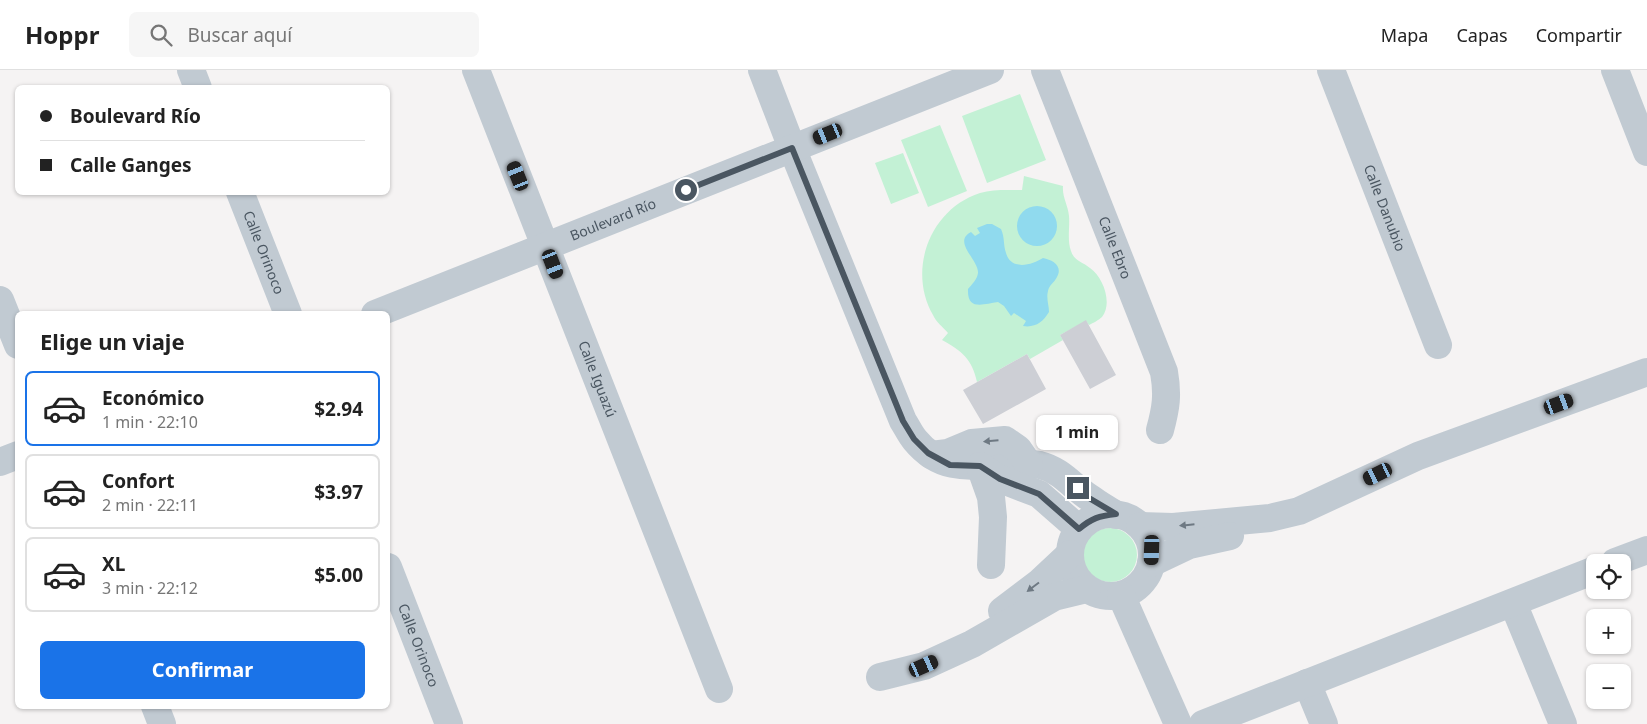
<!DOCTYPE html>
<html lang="es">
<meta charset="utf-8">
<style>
body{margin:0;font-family:"Noto Sans",sans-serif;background:#f6f6f6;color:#222;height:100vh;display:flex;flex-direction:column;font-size:19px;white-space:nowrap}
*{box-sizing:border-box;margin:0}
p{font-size:16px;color:#767676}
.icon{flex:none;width:28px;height:28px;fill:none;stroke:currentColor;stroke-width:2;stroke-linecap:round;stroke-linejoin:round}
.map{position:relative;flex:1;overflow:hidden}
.details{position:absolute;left:15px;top:241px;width:375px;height:398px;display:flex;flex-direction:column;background:#fff;border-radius:8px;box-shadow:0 1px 4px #0004}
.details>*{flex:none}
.guide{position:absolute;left:15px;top:15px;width:375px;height:110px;border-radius:8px;box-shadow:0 1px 4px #0004;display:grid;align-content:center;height:110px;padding:0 25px;background:#fff}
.buttons{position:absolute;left:1586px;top:484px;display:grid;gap:10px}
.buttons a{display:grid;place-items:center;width:45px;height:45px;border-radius:8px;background:#fff;box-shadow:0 1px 4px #0004;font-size:25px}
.end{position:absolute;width:22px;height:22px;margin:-11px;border:6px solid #4a5661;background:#fff;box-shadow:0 0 0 2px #fff}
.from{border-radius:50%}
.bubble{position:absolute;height:35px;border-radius:8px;background:#fff;box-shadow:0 1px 4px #0004;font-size:16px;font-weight:700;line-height:35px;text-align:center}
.car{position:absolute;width:15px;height:30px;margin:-15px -8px;border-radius:6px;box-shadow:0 0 4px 1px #0007;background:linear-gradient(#222 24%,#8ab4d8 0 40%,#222 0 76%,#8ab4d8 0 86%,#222 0)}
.guide b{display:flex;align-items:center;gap:18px;height:48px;font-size:19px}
.guide b+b{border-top:1px solid #e0e0e0}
.guide i{width:12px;height:12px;background:#222}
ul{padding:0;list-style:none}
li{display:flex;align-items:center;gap:15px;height:75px;margin:0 10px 8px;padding:0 15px;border:2px solid #e0e0e0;border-radius:8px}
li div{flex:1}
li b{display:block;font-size:19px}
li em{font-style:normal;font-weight:700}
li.selected{border-color:#1a73e8}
li>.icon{width:45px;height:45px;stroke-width:1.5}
h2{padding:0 25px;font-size:22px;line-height:60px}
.primary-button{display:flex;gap:10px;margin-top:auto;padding:10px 25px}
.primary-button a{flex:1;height:58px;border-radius:8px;background:#1a73e8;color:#fff;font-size:20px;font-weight:700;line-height:58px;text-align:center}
header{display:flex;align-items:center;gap:30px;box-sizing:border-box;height:70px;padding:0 25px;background:#fff;border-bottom:1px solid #e0e0e0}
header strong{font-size:24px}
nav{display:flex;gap:28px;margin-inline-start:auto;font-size:18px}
.search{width:350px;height:45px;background:#f6f6f6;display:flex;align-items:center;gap:12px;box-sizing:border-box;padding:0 18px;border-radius:8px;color:#767676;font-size:19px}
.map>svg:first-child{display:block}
.green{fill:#c3f1d5}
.water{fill:#90daee}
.building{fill:#cdcfd5}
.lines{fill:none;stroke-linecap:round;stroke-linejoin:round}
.minor{stroke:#c1cad2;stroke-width:28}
.oneway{fill:#6e7983}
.route{stroke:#4a5661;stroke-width:6}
.labels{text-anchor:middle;stroke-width:4.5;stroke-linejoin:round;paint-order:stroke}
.street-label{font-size:14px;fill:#4a5661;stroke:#fff}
</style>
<header>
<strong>Hoppr</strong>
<div class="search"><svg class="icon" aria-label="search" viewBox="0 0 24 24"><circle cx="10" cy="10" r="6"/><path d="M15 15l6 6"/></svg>Buscar aquí</div>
<nav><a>Mapa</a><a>Capas</a><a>Compartir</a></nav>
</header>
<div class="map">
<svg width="1647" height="654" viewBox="0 0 1647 654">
<rect width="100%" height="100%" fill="#f5f3f3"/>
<path class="green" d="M 1020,24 L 1046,90 L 987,113 L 962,46 Z
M 940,55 L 967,121 L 928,137 L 901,70 Z
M 903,83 L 919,123 L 891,134 L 875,93 Z
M 1024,106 L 1063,116 C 1062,127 1068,135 1069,146 C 1070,156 1067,171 1071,181 C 1074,191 1083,192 1090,198 C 1103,207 1113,233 1102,247 C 1099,250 1093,253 1089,255 L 1086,251 L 1060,265 L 1063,270 L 1030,289 L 1027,284 L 977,312 C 972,289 962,281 942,270 L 948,263 C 943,257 936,252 933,245 C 907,200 930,139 980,123 C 993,119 1008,120 1022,120 Z
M1083 485a27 27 0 1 1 54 0a27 27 0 1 1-54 0Z"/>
<path class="water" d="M1017 156a20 20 0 1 1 40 0a20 20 0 1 1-40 0Z
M 987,154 L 992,154 L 1001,159 C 1005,168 1003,174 1006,183 C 1011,201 1032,195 1043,188 C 1053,190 1063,196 1057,207 C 1054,213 1049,215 1048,221 C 1046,228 1049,235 1049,242 C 1043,252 1035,258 1023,256 L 1026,251 L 1014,243 L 1011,246 L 1004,236 L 998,232 C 983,234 967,241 968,219 C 972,214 977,210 978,203 C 979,190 952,172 971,162 L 975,166 L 980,163 L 977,158 Z"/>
<path class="building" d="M 1086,250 L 1116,305 L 1090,319 L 1060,265 Z
M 1027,284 L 1046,319 L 983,354 L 963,320 Z"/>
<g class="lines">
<g class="minor">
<path d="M 191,0 L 198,18"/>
<path id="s1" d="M 476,0 L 719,619"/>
<path d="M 762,0 L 792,78 L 903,351 C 907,357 910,364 915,370 C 951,414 993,386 1040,395 C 1061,400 1073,417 1090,428 C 1098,434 1107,439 1116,445"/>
<path id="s2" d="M 1045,0 L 1164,302 C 1168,325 1166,338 1160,360"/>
<path id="s3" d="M 1331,0 L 1438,275"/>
<path d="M 1615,0 L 1647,82"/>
<path id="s4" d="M 240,122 L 288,244"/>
<path d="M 0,230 L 18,275"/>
<path id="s5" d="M 375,244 L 990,0"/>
<path d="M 931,385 L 948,383 L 972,373 L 1005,370 L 1018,379 L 1029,395"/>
<path d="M 0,392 L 18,385"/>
<path d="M 980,396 L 1000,409 L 1039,424 L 1079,459"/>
<path d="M 980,396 L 991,427 L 993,447 L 991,495"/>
<circle cx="1111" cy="485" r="41"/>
<path d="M 1140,456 L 1173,457 L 1270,448 L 1299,441 L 1418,386 L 1647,302"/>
<path d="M 1615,492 L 1647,480"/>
<path d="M 1151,493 L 1189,475 L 1230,466"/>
<path id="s6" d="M 388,497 L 449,654"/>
<path d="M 1121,525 L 1178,654"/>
<path d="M 1513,533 L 1563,654"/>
<path d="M 1002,541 L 1039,513 L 1070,484"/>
<path d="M 880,607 L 924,596 L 972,574 L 1054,527 L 1087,519"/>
<path d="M 1307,613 L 1324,654"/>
<path d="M 155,636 L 162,654"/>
<path d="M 1203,654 L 1595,500"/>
</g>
</g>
<defs><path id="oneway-solid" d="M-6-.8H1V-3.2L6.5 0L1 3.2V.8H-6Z" transform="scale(1.25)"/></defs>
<g class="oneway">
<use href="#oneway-solid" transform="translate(991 371) rotate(175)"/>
<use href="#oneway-solid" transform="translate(1187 455) rotate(174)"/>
<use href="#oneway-solid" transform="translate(1033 517) rotate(143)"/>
</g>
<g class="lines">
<path class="route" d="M 686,120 L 792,78 L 903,351 L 914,369 L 928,383 L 950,395 L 980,396 L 1000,409 L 1039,424 L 1079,459 C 1092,448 1099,446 1116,444 L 1089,428 L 1078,418"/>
</g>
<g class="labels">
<g class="street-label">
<text dy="5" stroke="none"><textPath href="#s3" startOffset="148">Calle Danubio</textPath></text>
<text dy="5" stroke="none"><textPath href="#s5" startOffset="256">Boulevard Río</textPath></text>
<text dy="5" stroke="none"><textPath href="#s2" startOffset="191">Calle Ebro</textPath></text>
<text dy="5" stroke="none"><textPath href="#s4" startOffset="65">Calle Orinoco</textPath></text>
<text dy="5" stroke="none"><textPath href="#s1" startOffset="332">Calle Iguazú</textPath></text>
<text dy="5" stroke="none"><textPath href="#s6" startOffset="84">Calle Orinoco</textPath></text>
</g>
</g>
</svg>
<div class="buttons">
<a><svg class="icon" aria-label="locate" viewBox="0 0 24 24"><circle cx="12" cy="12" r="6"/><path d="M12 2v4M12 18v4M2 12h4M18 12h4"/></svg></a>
<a>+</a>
<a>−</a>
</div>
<i class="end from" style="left:686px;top:120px"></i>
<i class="end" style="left:1078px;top:418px"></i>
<div class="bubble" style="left:1036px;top:345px;width:82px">1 min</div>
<i class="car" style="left:828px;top:64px;rotate:248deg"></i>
<i class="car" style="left:518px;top:106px;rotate:338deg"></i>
<i class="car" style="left:553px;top:194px;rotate:159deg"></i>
<i class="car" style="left:1559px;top:334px;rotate:70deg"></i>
<i class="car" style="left:1378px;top:404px;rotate:244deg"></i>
<i class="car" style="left:1152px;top:480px;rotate:182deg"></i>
<i class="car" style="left:924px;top:596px;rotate:66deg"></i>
<div class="guide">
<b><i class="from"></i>Boulevard Río</b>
<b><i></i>Calle Ganges</b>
</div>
<section class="details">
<h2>Elige un viaje</h2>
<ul>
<li class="selected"><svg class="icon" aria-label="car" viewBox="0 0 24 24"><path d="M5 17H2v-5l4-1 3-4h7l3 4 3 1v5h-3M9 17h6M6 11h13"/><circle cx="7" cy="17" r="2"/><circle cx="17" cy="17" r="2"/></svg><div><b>Económico</b><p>1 min · 22:10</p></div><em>$2.94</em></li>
<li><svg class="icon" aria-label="car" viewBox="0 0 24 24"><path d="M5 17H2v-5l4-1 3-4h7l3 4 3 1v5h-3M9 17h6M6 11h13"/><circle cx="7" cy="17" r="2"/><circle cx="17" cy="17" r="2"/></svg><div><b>Confort</b><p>2 min · 22:11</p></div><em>$3.97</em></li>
<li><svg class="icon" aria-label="car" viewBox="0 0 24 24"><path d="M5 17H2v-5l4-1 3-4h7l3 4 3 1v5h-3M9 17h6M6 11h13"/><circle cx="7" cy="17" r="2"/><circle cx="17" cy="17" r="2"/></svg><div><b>XL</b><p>3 min · 22:12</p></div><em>$5.00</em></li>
</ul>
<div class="primary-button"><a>Confirmar</a></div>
</section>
</div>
